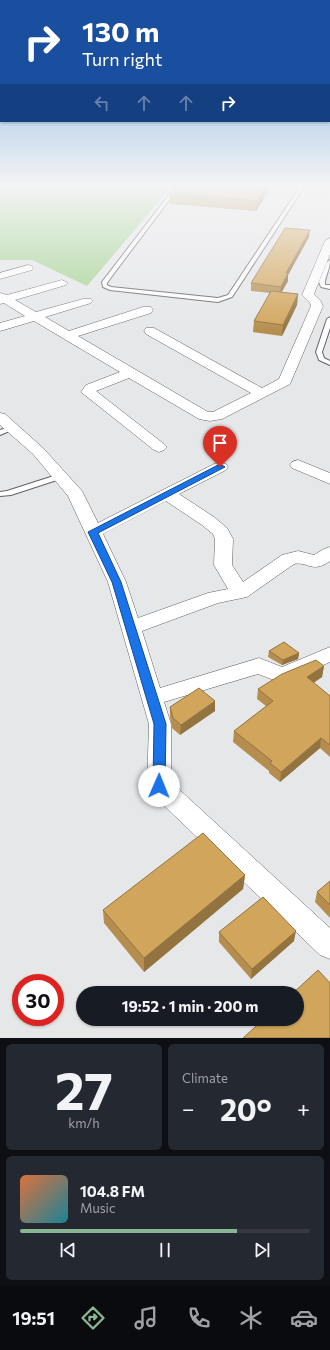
<!DOCTYPE html>
<meta charset="utf-8">
<style>
body{margin:0;font-family:Commissioner,sans-serif;background:#242831;color:#f1f3f6;height:100vh;display:flex;flex-direction:column;font-size:15px;white-space:nowrap}
*{box-sizing:border-box;margin:0}
p{font-size:13px;color:#9ea1a6}
.icon{flex:none;width:22px;height:22px;fill:none;stroke:currentColor;stroke-width:2;stroke-linecap:round;stroke-linejoin:round}
.map{position:relative;height:1038px;overflow:hidden}
.drawer{display:flex;flex-direction:column;gap:6px;padding:6px;background:#0d0f14;flex:1}
.drawer>*{flex:none}
.guide{position:absolute;left:0px;top:0px;width:330px;height:122px;box-shadow:0 1px 3px #0004;background:#1a4fa0;color:#fff;overflow:hidden}
.speed{position:absolute;left:12px;top:974px;display:flex;gap:8px;font-size:20px;font-weight:700;text-align:center}
.speed>*{display:grid;place-content:center;width:52px;height:52px;border-radius:50%;background:#171b24;box-shadow:0 1px 3px #0004;line-height:1}
.speed .limit{border:6px solid #d22;background:#fff;color:#111}
.pin{position:absolute;display:grid;place-items:center;width:34px;height:34px;color:#fff;margin:-41px -17px;border-radius:50% 50% 50% 0;rotate:-45deg;box-shadow:0 0 4px #0007}
.pin .icon{rotate:45deg}
.me{position:absolute;width:44px;margin:-22px;rotate:1deg;stroke-linejoin:round;filter:drop-shadow(0 0 3px #0008)}
.turn{display:flex;align-items:center;gap:14px;height:84px;padding:0 16px;font-size:18px}
.turn .icon{width:52px;height:52px;stroke-width:2.5}
.turn b{display:block;font-size:28px;line-height:34px}
.lanes{display:flex;align-items:center;height:38px;padding:0 16px;background:#0003;justify-content:center;gap:20px;direction:ltr}
.lanes .off{opacity:.35}
.big{font-size:30px;font-weight:700;line-height:1.1}
.drawer .tile{flex:1;display:flex;flex-direction:column;justify-content:center;gap:6px;min-width:0;padding:0 14px;border-radius:6px;background:#242831}
.drawer .dial{align-items:center;gap:0}
.dial b{font-size:52px;line-height:1}
.song{display:flex;align-items:center;gap:12px}
.cover{width:48px;height:48px;border-radius:6px;background:linear-gradient(135deg,hsl(20 70% 55%),hsl(190 70% 35%))}
.played{height:4px;border-radius:2px;background:linear-gradient(90deg,#8ab793 75%,#363941 75%)}
.keys{display:flex;justify-content:space-around;direction:ltr}
.heat{display:flex;justify-content:space-between;align-items:center;font-size:22px;direction:ltr}
.drawer .tiles{flex:1;display:grid;gap:6px;grid-template-columns:1fr 1fr}
.tile:last-child{grid-column:span 2}
.trip{position:absolute;left:76px;top:986px;width:228px;height:40px;border-radius:20px;background:#171b24;box-shadow:0 1px 3px #0004;font-weight:700;line-height:40px;text-align:center}
.tabs{display:flex;height:64px;justify-content:space-around;align-items:center;background:#090b0e;color:#9ea1a6}
.tabs .icon{width:28px;height:28px}
.tabs .current{color:#8ab793}
.tabs b{font-size:18px;color:#f1f3f6}
.map>svg:first-child{display:block}
.green{fill:#a4d391}
.lines{fill:none;stroke-linecap:round;stroke-linejoin:round}
.service-casing{stroke:#616264;stroke-width:2}
.minor-casing{stroke:#616264;stroke-width:1}
.service{fill:#fff;fill-rule:evenodd}
.minor{fill:#fff;fill-rule:evenodd}
.wall{fill:#b58e4f}
.shaded-wall{fill:#937440}
.building{fill:#d2a55c;stroke:#937440}
.route{fill:#1a73e8;stroke:#114b97}
</style>
<div class="map">
<svg width="330" height="1038" viewBox="0 0 330 1038">
<rect width="100%" height="100%" fill="#e6e7e9"/>
<polygon class="green" points="0,187 171,187 87,286 32,260 0,260"/>
<g class="lines">
<g class="service-casing">
<g id="service">
<polygon points="175,187 179,187 115,272 107,283 107,285 111,287 218,298 228,295 300,187 304,187 232,297 218,302 110,290 103,287 102,282"/>
<path d="M330 260C330 270 324 278 325 285H330V289L321 287 319 282 327 262Z"/>
<polygon points="330,317 330,328 322,352 324,358 330,361 330,365 319,360 316,352 327,319"/>
<polygon points="12,426 14,427 15,428 14,429 0,435 0,430"/>
<polygon points="60,474 64,476 63,478 11,495 0,496 0,492 7,491"/>
</g>
</g>
<g class="minor-casing">
<g id="minor">
<polygon points="330,238 330,254 314,294 320,300 323,306 290,384 222,419 210,421 199,419 129,378 96,391 164,444 167,447 164,450 159,452 154,450 81,392 86,385 120,372 34,321 0,331 0,323 25,316 4,303 0,304 0,293 7,295 62,280 68,283 66,285 15,300 36,312 83,299 91,299 93,301 91,303 45,317 69,331 143,307 151,307 153,310 151,313 78,336 208,412 213,412 251,393 146,334 144,331 146,328 154,328 262,388 279,379 311,306 310,303 302,295 325,241"/>
<polygon points="28,265 32,266 33,268 32,270 0,279 0,273"/>
<path d="M0 413 5 414 43 448 82 491 98 523 214 464 220 462 226 464 228 467 226 470 179 494 214 517 227 528 233 539 232 565 243 582 282 555 298 551 314 555 324 549 330 547V561C312 574 308 561 294 564L247 597 218 603 142 631 160 688 259 658 282 667 330 647V662L282 683 258 674 164 702 171 724V782L330 928V959L320 955 151 793 147 786 149 724 108 582 68 496 33 454 0 425ZM166 501 202 525 213 534 215 539 214 565 228 589 208 593 138 618 126 582 103 534Z"/>
<polygon points="298,460 330,473 330,484 292,468 290,465 292,462"/>
</g>
</g>
<use href="#service" class="service"/>
<use href="#minor" class="minor"/>
</g>
<g class="wall">
<polygon points="271,187 256,211 170,204 170,193"/>
<polygon points="309,237 288,275 288,281 282,292 298,294 297,305 282,336 253,332 254,321 270,293 251,291 251,283"/>
<polygon points="269,651 299,653 298,659 282,665 268,657"/>
<polygon points="324,666 322,677 313,683 330,696 330,757 320,748 280,782 269,773 269,771 233,742 234,731 266,706 257,699 258,689"/>
<polygon points="170,707 215,711 180,735 172,728 170,717"/>
<polygon points="245,875 243,889 144,972 104,923 103,910"/>
<polygon points="330,881 330,918 315,902 317,892"/>
<polygon points="219,932 294,941 251,979 219,942"/>
</g>
<g class="shaded-wall">
<polygon points="265,187 271,187 256,211 257,201"/>
<polygon points="310,230 309,237 288,275 288,281 280,294 281,287 286,273"/>
<polygon points="298,294 297,305 282,336 283,325"/>
<polygon points="299,653 298,659 282,665 283,660"/>
<polygon points="324,666 322,677 306,688 307,677"/>
<polygon points="215,701 215,711 180,735 181,725"/>
<polygon points="321,738 320,748 280,782 281,772"/>
<polygon points="245,875 243,889 144,972 144,958"/>
<polygon points="296,931 294,941 251,979 252,969"/>
</g>
<g class="building">
<polygon points="176,187 265,187 257,201 170,193"/>
<polygon points="285,228 310,230 286,273 288,273 281,287 251,283"/>
<polygon points="271,291 298,294 283,325 254,321"/>
<polygon points="284,642 299,653 283,660 269,651"/>
<polygon points="316,660 324,666 307,677 330,696 330,745 321,738 281,772 270,763 272,761 234,731 273,701 258,689 282,674"/>
<polygon points="199,688 215,701 181,725 173,718 170,707"/>
<polygon points="203,833 245,875 144,958 103,910"/>
<polygon points="330,881 330,905 317,892"/>
<polygon points="263,897 296,931 252,969 219,932"/>
<polygon points="318,970 330,983 330,1038 243,1038 264,1019 297,1019 297,993 293,993"/>
</g>
<linearGradient id="sky" x2="0" y2="1"><stop stop-color="#6fa7dd"/><stop offset="0.56" stop-color="#f4f4f5"/><stop offset="1" stop-color="#f4f4f5" stop-opacity="0"/></linearGradient>
<rect width="330" height="332" fill="url(#sky)"/>
<polygon class="route" points="220,464 225,467 223,468 98,533 121,582 166,724 165,786 163,790 159,791 155,790 153,786 154,724 112,582 88,532"/>
</svg>
<div class="speed"><div class="limit">30</div></div>
<div class="pin" style="left:220px;top:467px;background:#d93025"><svg class="icon" aria-label="arrive" viewBox="0 0 24 24"><path d="M6 21V4h12l-3 4 3 4H6"/></svg></div>
<svg class="me" style="left:159px;top:786px" viewBox="-20 -20 40 40"><circle r="19" fill="#fff"/><path d="M0-13L10 11 0 6-10 11z" fill="#1a73e8"/></svg>
<div class="trip">19:52 · 1 min · 200 m</div>
<div class="guide">
<div class="turn"><svg class="icon" aria-label="right" viewBox="0 0 24 24"><path d="M7 20v-9h11M14 6l5 5-5 5"/></svg><div><b>130 m</b>Turn right</div></div>
<div class="lanes"><svg class="icon off" aria-label="left" viewBox="0 0 24 24"><path d="M17 20v-9H6M10 6l-5 5 5 5"/></svg><svg class="icon off" aria-label="ahead" viewBox="0 0 24 24"><path d="M12 20V5M6 11l6-6 6 6"/></svg><svg class="icon off" aria-label="ahead" viewBox="0 0 24 24"><path d="M12 20V5M6 11l6-6 6 6"/></svg><svg class="icon" aria-label="right" viewBox="0 0 24 24"><path d="M7 20v-9h11M14 6l5 5-5 5"/></svg></div>
</div>
</div>
<section class="drawer">
<div class="tiles">
<div class="tile dial"><b>27</b><p>km/h</p></div>
<div class="tile"><p>Climate</p>
<div class="heat"><a>−</a><b class="big">20°</b><a>+</a></div>
</div>
<div class="tile">
<div class="song"><i class="cover"></i><div><b>104.8 FM</b><p>Music</p></div></div>
<div class="played"></div>
<div class="keys"><svg class="icon" aria-label="previous" viewBox="0 0 24 24"><path d="M18 5L8 12l10 7zM5 5v14"/></svg><svg class="icon" aria-label="pause" viewBox="0 0 24 24"><path d="M8 5v14M16 5v14"/></svg><svg class="icon" aria-label="next" viewBox="0 0 24 24"><path d="M6 5l10 7-10 7zM19 5v14"/></svg></div>
</div>
</div>
</section>
<nav class="tabs">
<b>19:51</b>
<svg class="icon current" aria-label="directions" viewBox="0 0 24 24"><path d="M12 3l9 9-9 9-9-9zM9 14v-3h6M13 9l2 2-2 2"/></svg>
<svg class="icon" aria-label="music" viewBox="0 0 24 24"><path d="M9 18V5l10-2v13"/><circle cx="6" cy="18" r="3"/><circle cx="16" cy="16" r="3"/></svg>
<svg class="icon" aria-label="phone" viewBox="0 0 24 24"><path d="M5 4h4l2 5-3 2q2 4 5 5l2-3 5 2v4C11 20 4 13 5 4z"/></svg>
<svg class="icon" aria-label="climate" viewBox="0 0 24 24"><path d="M12 3v18M4 7l16 10M4 17L20 7"/></svg>
<svg class="icon" aria-label="car" viewBox="0 0 24 24"><path d="M5 17H2v-5l4-1 3-4h7l3 4 3 1v5h-3M9 17h6M6 11h13"/><circle cx="7" cy="17" r="2"/><circle cx="17" cy="17" r="2"/></svg>
</nav>
